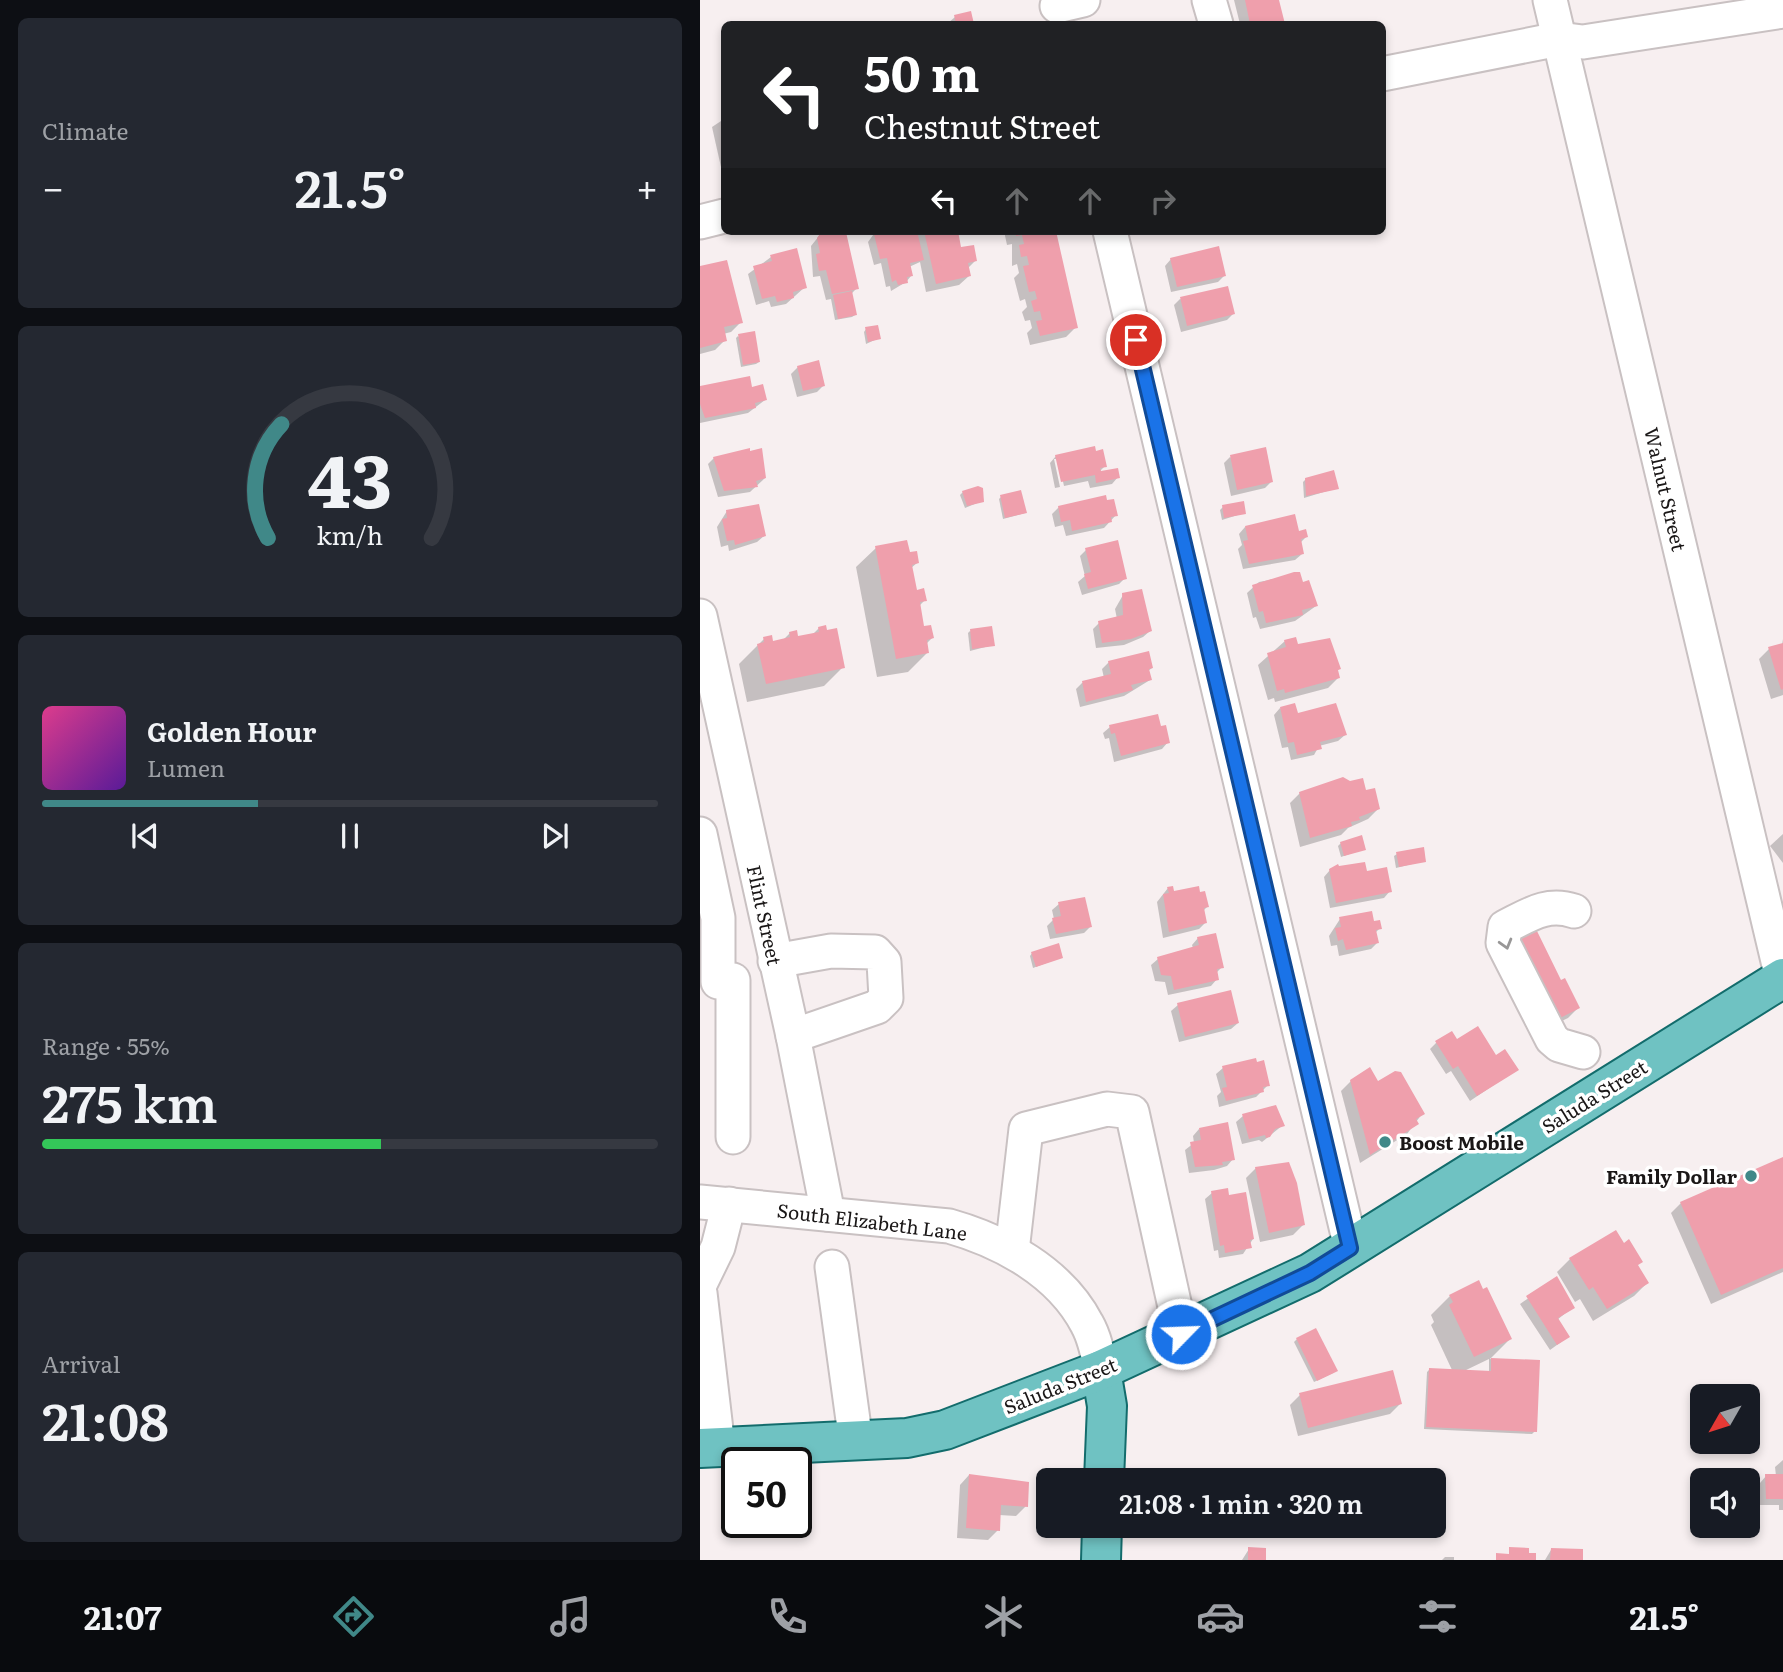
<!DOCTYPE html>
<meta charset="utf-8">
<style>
body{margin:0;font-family:Literata,serif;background:#242831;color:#f1f3f6;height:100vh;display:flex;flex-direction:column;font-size:26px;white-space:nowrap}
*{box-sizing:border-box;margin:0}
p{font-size:23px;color:#9ea1a6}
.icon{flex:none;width:38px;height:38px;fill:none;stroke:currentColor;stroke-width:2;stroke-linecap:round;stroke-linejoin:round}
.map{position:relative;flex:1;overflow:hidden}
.side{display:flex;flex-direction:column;gap:18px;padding:18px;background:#0d0f14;width:700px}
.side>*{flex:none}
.hud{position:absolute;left:21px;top:21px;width:665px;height:214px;border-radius:10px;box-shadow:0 4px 10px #0003;background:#202124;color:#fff;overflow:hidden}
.needle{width:46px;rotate:231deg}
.tools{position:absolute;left:990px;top:1384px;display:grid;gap:14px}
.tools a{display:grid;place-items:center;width:70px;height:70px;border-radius:10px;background:#171b24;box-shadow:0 4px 10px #0003;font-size:35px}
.speed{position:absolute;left:21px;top:1447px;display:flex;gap:14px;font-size:35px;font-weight:700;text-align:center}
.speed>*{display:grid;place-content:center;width:91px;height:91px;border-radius:50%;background:#171b24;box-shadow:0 4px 10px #0003;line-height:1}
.speed .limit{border:4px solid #111;border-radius:10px;background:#fff;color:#111}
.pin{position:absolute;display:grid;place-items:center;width:60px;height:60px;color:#fff;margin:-30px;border:4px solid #fff;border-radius:50%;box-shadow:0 2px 7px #0007}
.me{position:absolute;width:77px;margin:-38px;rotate:66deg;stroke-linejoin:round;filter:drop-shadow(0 0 5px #0008)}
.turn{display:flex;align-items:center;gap:24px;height:147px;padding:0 28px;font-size:32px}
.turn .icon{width:91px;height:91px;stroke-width:2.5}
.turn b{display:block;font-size:49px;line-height:60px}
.lanes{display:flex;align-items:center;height:66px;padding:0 28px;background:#0003;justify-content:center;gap:35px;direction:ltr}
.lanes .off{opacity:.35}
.big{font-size:52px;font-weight:600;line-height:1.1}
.side .card{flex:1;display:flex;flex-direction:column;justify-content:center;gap:10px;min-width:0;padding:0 24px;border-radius:10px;background:#242831}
.side .dial{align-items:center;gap:0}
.dial svg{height:182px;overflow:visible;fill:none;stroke:#363941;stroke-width:7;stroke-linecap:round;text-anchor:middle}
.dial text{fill:#f1f3f6;stroke:none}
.song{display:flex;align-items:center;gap:21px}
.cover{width:84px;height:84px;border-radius:10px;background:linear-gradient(135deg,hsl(330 70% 55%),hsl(270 70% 35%))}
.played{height:7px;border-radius:4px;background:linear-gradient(90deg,#408888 35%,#363941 35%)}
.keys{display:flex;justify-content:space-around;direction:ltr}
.heat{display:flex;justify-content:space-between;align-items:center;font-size:38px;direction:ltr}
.charge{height:10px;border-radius:5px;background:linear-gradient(90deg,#34c759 55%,#363941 0)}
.trip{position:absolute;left:336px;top:1468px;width:410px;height:70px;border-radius:10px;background:#171b24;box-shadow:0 4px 10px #0003;font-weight:600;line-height:70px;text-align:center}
.tab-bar{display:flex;height:112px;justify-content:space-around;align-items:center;background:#090b0e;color:#9ea1a6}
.tab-bar .icon{width:49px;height:49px}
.tab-bar .current{color:#408888}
.tab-bar b{font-size:32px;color:#f1f3f6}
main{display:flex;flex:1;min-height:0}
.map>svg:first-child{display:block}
.shadow{fill:#0003;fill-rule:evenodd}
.building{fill:#ef9fac}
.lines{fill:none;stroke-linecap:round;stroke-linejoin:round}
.minor-casing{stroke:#c9c1c2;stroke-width:37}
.major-casing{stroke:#136c6c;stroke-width:42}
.minor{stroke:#fff;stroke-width:33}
.major{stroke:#6fc2c2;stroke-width:38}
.oneway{stroke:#989797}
.route-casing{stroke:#114b97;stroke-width:18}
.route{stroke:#1a73e8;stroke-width:12}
.poi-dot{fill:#408888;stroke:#fff;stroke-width:2.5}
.labels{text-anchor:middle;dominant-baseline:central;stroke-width:7;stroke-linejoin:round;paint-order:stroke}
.street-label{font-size:19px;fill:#1a1717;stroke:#fff}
.poi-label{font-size:19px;font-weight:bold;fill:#1a1717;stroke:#fff;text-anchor:start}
</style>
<main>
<section class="side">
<div class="card"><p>Climate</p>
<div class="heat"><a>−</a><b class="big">21.5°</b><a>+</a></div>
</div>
<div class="card dial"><svg viewBox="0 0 100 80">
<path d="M14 69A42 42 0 1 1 86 69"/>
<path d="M14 69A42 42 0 0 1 20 19" stroke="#408888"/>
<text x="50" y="56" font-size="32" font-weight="700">43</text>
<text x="50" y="72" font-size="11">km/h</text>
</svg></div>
<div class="card">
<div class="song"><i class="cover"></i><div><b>Golden Hour</b><p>Lumen</p></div></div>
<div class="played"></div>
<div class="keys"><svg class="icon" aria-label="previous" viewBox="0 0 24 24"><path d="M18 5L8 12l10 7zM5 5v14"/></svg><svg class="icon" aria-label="pause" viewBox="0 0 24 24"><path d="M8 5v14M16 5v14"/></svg><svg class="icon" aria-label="next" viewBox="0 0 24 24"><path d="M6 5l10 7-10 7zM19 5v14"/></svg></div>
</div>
<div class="card"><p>Range · 55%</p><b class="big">275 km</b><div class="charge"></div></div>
<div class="card"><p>Arrival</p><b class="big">21:08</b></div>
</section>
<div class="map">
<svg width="1083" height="1560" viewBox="0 0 1083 1560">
<rect width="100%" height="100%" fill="#f7eff0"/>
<g class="shadow">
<polygon points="534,0 577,0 583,24 540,24"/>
<polygon points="269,13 272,24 247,24 255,17"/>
<polygon points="24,119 24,176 23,176 12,127"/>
<polygon points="123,231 145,233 157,288 151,294 155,315 152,317 135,320 131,299 126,300 120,276 113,277 111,246"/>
<polygon points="176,231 202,231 203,236 213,234 213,231 256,231 260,249 275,261 268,268 269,276 259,285 226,292 220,262 209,267 211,276 206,282 191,291 190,286 186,287 181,263 174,265 168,242"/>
<polygon points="304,231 354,231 376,327 366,337 330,345 327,333 332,328 330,320 325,321 322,312 327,307 325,299 320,301 314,278 319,273 317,264 312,266 312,244 307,245"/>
<polygon points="71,257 105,287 86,304 71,307 69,301 56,305 48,274"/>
<polygon points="471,259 525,275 518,282 471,292 465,266"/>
<polygon points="0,268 41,322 31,332 23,334 25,340 15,350 0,354"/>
<polygon points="480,299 533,314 527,320 481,332 474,305"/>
<polygon points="166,329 179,338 166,344 164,332"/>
<polygon points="38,336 59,362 56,364 41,367 36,338"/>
<polygon points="98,367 123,386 117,392 97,397 91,374"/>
<polygon points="0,388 51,389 65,400 48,413 0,423"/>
<polygon points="356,456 405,466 397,474 418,477 412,484 390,488 388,481 364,486 358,459 354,459 360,487 355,488 350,463"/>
<polygon points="530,457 571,482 565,488 531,496 524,463"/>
<polygon points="14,458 65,478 50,492 18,497 8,464"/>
<polygon points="606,479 637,488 604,498 603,482"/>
<polygon points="263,492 282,501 265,508 260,495"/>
<polygon points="301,497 325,513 303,519 299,499"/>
<polygon points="359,507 416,515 404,528 366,536 363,525 355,527 352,514"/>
<polygon points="523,507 544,513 522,520 520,510"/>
<polygon points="27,511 64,536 57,542 29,551 28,545 21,547 17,527"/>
<polygon points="545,527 606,537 600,543 602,554 595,560 543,569 538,549 542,545 539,534"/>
<polygon points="176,548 217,563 211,568 216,592 225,600 219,606 223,628 232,638 226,644 227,653 208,672 177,677 156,567"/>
<polygon points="386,550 425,578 419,584 382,595 378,582 385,576 380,556"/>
<polygon points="599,574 601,584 616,606 595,621 560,629 556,617 553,618 547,593 559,582"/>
<polygon points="423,595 450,631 443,637 424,645 396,648 393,629 399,623 417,619 415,609"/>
<polygon points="119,628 143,667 124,686 47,702 39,664 64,639 72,643 83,640 90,633 97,638 112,635"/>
<polygon points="270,631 293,645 270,651 268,633"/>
<polygon points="1083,639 1083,695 1071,699 1059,659 1069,649 1082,645"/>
<polygon points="585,641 639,669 636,672 638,678 628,688 575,702 574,698 568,700 558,665"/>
<polygon points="409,662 452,668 448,671 450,680 424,696 380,707 376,689 382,683 404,678 402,669"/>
<polygon points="580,708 596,715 645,735 638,741 619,746 614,755 591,760 588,747 582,748 574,715"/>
<polygon points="410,727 468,742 462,749 414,762 409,738 405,739 403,733"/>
<polygon points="665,792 678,809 668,819 648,828 641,835 600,847 590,803 600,793"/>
<polygon points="1083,834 1083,863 1070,846"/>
<polygon points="641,843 664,849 641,857 638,846"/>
<polygon points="697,854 724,861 696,868 694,856"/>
<polygon points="630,870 665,873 690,891 684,898 630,908 624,877"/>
<polygon points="468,888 507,907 503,911 505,923 499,929 463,938 457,902"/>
<polygon points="359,904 390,927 384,933 350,939 347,926 354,919 352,910"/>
<polygon points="640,919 673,923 680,928 675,933 677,943 671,949 639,956 637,945 631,946 629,936"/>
<polygon points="0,922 3,966 0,969"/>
<polygon points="498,938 522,967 516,973 517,979 511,986 468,995 465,982 455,981 451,965 458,959 493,948 492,945"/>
<polygon points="332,953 362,957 333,968 330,956"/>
<polygon points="860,982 878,1008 868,1018 837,1033"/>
<polygon points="478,1005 538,1023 531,1029 479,1042 471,1011"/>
<polygon points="757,1041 795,1057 816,1070 770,1101 751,1071 746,1074 730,1049 736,1043"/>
<polygon points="523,1068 568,1085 556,1097 519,1107 517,1096 521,1092 516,1074"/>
<polygon points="651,1081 678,1084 722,1114 707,1134 660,1163 641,1091"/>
<polygon points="543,1116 583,1125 562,1142 559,1140 542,1144 536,1122"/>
<polygon points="499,1129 533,1159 527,1166 514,1170 489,1173 485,1150 494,1143 493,1136"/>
<polygon points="1083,1159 1083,1272 1011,1304 971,1213 981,1203"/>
<polygon points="556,1168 603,1225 593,1235 560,1242 546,1178"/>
<polygon points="512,1193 553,1239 543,1254 519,1258 518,1250 514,1251 505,1199"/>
<polygon points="870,1259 936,1265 947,1283 934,1296 893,1321 880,1299 875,1302 857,1272"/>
<polygon points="857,1278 873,1307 857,1320 868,1337 850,1350 820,1304"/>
<path d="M750 1296 810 1339 790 1359 838 1362 835 1431 832 1434 724 1429 727 1372 730 1369 752 1370 731 1325 734 1322 731 1315ZM789 1359V1372L764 1371Z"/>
<polygon points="597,1339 633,1373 614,1382 594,1342"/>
<polygon points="600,1395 700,1404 690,1414 598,1436 590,1405"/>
<polygon points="1083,1460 1083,1510 1079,1510 1079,1505 1060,1505 1060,1483 1066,1476 1076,1476 1075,1467"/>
<polygon points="269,1475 326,1506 316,1516 299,1515 298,1530 288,1540 257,1538 260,1485"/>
<polygon points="549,1549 564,1560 572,1560 542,1560"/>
<polygon points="851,1550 881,1560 845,1560"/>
<polygon points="745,1557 754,1557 754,1560 742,1560"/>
</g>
<g class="building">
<polygon points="545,0 579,0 585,24 550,24"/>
<polygon points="271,11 274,24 256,24 254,15"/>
<polygon points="122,231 146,232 159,289 132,294 126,270 119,271 116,254 120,253 117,238"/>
<polygon points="180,231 203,231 204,234 217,231 224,260 210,263 213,276 207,277 208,283 198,285 196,280 192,282 187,258 180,259 174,234"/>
<polygon points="224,231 258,231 261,247 274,245 277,261 268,263 271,276 236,284"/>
<polygon points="315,231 356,231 378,328 340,336 336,321 342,320 340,311 334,312 331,301 337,299 335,291 329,292 323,266 329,265 327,256 321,257 319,245 324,244 322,235 316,236"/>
<polygon points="519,246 526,276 477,287 470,258"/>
<polygon points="97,248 107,288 93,292 94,298 77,302 75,296 62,299 53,266 72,261 70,255"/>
<polygon points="27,260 43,323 24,327 27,341 0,348 0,266"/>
<polygon points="528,286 535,314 487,326 480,297"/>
<polygon points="152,291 157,315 138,319 133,295"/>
<polygon points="178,325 181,339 168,342 165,327"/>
<polygon points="55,331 60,362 43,365 38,334"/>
<polygon points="119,360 125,386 103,391 97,366"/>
<polygon points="50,376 52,387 63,384 67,400 55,403 56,408 5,418 0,404 0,386"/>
<polygon points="395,446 396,451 403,449 407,467 400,468 401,471 418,468 420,478 396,483 395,475 361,482 355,455"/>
<polygon points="566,447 573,482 537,490 530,455"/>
<polygon points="50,448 50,451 62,448 66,478 56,481 58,487 24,491 13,457"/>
<polygon points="634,470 639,489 606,496 605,478"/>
<polygon points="278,486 283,488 284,502 267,506 262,491"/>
<polygon points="321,490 327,513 305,518 300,495"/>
<polygon points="406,495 407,500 414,499 418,516 411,517 412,522 372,531 370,520 361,522 358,506"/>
<polygon points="544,501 546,514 524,518 522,505"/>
<polygon points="59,504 66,536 35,545 34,540 27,541 22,519 27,518 26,510"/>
<polygon points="595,514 599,531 606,529 608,537 601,539 604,554 549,564 543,541 548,540 545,526"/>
<polygon points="207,540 210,552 217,551 219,563 212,565 217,590 224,588 227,601 220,602 224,626 231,625 234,638 227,640 229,653 196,659 175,546"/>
<polygon points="418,540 427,579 388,589 384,574 391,572 385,548"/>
<polygon points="594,572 600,572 603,582 609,580 618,606 602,610 603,615 566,623 563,611 559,612 552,585"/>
<polygon points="442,589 452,631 431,639 402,643 398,621 423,615 422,593"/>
<polygon points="126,625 127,630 137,628 145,668 66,684 57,644 64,642 63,637 72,635 73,641 90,637 89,632 97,630 98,636 119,632 118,627"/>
<polygon points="292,626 295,646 272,649 270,629"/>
<polygon points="596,637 598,644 630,638 641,669 638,670 640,678 585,693 584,689 577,691 567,653 586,647 584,640"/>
<polygon points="1083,643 1083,689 1081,690 1068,647"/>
<polygon points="449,651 453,668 449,669 452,680 431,685 433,690 386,702 382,681 411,674 408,661"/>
<polygon points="595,703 598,713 636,703 647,735 620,742 622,749 597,755 594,742 588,743 580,707"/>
<polygon points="458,714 461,726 466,725 470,743 421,756 415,733 411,734 409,725"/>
<polygon points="643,777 650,781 663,778 666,790 675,788 680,809 659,817 660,820 651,822 652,826 610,838 599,792"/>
<polygon points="662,835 666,850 644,856 640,842"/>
<polygon points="724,847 726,862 699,867 696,852"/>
<polygon points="665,862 667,871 687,867 692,892 636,903 629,869 638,864 639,866"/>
<polygon points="473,886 474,891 499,886 500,892 505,891 509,907 504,908 507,923 469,932 463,894 469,893 467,887"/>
<polygon points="385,897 392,927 356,934 352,918 361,916 358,902"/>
<polygon points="672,911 674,921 680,920 682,929 676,930 679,943 646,950 643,939 638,941 635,928 641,927 639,917"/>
<polygon points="836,929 861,980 865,978 880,1008 848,1024 811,941"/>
<polygon points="516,933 524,968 517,969 519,980 474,990 471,976 461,975 457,957 499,945 497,937"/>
<polygon points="359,943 363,958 336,967 331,952"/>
<polygon points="531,990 539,1023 485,1037 477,1003"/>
<polygon points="778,1026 796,1055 805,1049 819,1070 777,1096 758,1066 753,1069 735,1041 752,1031 757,1039"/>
<polygon points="556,1058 557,1062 564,1060 570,1086 563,1087 564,1092 526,1101 522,1088 527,1087 522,1066"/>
<polygon points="670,1067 678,1081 695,1071 701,1072 725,1114 716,1119 719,1124 670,1155 650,1080"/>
<polygon points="576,1105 585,1126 575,1129 570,1137 566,1138 565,1135 549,1139 542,1114"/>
<polygon points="528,1122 535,1160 522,1162 523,1165 495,1167 490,1142 501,1140 499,1128"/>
<polygon points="1083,1157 1083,1268 1021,1295 980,1202"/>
<polygon points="589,1162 597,1183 605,1225 569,1233 555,1167"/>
<polygon points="528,1188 529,1195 546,1192 554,1239 550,1240 552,1248 525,1253 524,1245 520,1246 511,1191"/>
<polygon points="916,1230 924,1243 929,1239 943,1262 938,1265 949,1283 907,1309 893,1287 889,1290 869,1258"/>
<polygon points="857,1276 875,1308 858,1318 870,1337 857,1345 826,1296"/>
<polygon points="779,1280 783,1289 787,1287 812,1339 774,1357 749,1305 753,1302 749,1295"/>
<polygon points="616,1328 638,1371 617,1381 596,1338"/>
<polygon points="791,1358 840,1360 837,1432 726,1427 729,1368 791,1371"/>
<polygon points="693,1370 702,1404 608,1428 599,1393"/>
<polygon points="269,1474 329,1482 328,1507 301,1505 300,1531 266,1528"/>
<polygon points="1065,1474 1083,1474 1083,1499 1066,1499"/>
<polygon points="548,1547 566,1548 566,1560 548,1560"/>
<polygon points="809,1547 829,1548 829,1553 836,1553 836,1560 796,1560 796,1553 809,1554"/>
<polygon points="851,1548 883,1549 883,1560 850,1560"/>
</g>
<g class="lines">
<g class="minor-casing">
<g id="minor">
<polyline points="509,0 516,24"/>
<polyline points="850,0 1082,978"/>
<polyline points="357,6 383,0"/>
<polyline points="682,74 859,39 883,42 1083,11"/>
<polyline points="0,222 24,216"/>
<polyline points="410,231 651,1248"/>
<polyline points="0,616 93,1036 128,1214"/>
<polyline points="0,834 18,918 18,982"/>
<path d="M874 911C847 902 829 915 805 927L803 943 852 1039 859 1045 883 1052"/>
<polyline points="75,961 131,951 175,952 184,962 186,998 177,1007 93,1036"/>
<polyline points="33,1137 33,980"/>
<path d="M0 1202 249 1226C302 1241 360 1272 387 1324 395 1338 398 1355 401 1370"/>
<polyline points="312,1251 326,1129 407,1109 432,1112 481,1334"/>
<polyline points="132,1267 156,1442"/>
<polyline points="0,1284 18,1247 29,1204"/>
<polyline points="0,1293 18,1447"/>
</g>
</g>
<g class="major-casing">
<g id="major">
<polyline points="401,1370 407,1406 404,1480"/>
<polyline points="0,1448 207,1438 245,1430 401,1370 610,1273 1083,978"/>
<polyline points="401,1560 402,1526"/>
</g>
</g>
<use href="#minor" class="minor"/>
<use href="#major" class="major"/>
</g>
<defs><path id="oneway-chevron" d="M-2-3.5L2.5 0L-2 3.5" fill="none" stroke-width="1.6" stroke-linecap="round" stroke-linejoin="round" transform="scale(1.75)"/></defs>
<use class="oneway" href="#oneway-chevron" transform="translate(806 944) rotate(74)"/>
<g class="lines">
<g class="route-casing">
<polyline id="route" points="436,340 650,1248 610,1273 481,1334"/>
</g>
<use href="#route" class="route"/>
</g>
<g class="poi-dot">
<circle cx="685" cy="1142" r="7"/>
<circle cx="1051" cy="1176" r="7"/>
</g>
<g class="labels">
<g class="street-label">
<text transform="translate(966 489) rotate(77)">Walnut Street</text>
<text transform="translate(65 915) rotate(78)">Flint Street</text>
<text transform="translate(894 1096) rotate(-32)">Saluda Street</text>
<text transform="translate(172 1221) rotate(7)">South Elizabeth Lane</text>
<text transform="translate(360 1385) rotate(-22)">Saluda Street</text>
</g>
<g class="poi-label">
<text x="699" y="1142">Boost Mobile</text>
<text x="1037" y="1176" text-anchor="end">Family Dollar</text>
</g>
</g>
</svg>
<div class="tools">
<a><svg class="needle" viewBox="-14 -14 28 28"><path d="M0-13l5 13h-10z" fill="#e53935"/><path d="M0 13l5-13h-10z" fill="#9ea1a6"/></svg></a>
<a><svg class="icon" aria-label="sound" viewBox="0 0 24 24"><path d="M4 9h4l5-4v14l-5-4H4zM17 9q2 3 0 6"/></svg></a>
</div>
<div class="speed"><div class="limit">50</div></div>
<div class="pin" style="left:436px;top:340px;background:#d93025"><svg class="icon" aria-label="arrive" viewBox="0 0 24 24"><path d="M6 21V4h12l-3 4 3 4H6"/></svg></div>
<svg class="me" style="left:481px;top:1334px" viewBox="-20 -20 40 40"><circle r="17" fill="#1a73e8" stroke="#fff" stroke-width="3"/><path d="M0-11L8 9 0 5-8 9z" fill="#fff"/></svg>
<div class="trip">21:08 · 1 min · 320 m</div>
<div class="hud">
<div class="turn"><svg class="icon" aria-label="left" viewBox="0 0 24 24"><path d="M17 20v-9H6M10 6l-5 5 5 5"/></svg><div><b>50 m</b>Chestnut Street</div></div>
<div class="lanes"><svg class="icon" aria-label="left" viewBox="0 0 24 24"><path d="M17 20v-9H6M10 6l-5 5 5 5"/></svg><svg class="icon off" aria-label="ahead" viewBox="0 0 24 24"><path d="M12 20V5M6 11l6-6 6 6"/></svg><svg class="icon off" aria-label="ahead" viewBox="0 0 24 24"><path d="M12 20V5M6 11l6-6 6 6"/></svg><svg class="icon off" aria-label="right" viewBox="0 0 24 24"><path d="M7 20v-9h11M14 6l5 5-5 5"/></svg></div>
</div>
</div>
</main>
<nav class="tab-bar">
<b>21:07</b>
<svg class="icon current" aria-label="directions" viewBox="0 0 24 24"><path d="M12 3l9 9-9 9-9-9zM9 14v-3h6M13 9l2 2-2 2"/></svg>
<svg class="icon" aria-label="music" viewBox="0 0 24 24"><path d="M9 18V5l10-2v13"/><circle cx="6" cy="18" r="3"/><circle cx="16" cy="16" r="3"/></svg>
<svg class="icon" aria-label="phone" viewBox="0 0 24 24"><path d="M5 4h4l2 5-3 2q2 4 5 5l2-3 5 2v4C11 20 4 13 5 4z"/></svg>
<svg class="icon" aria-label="climate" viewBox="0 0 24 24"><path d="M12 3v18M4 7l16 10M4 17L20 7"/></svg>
<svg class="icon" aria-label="car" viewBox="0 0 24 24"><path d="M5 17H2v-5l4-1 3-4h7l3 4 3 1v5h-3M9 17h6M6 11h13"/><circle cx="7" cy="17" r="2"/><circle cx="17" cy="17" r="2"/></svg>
<svg class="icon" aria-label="filters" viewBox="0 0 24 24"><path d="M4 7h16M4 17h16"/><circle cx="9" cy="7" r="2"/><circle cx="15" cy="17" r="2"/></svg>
<b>21.5°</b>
</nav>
